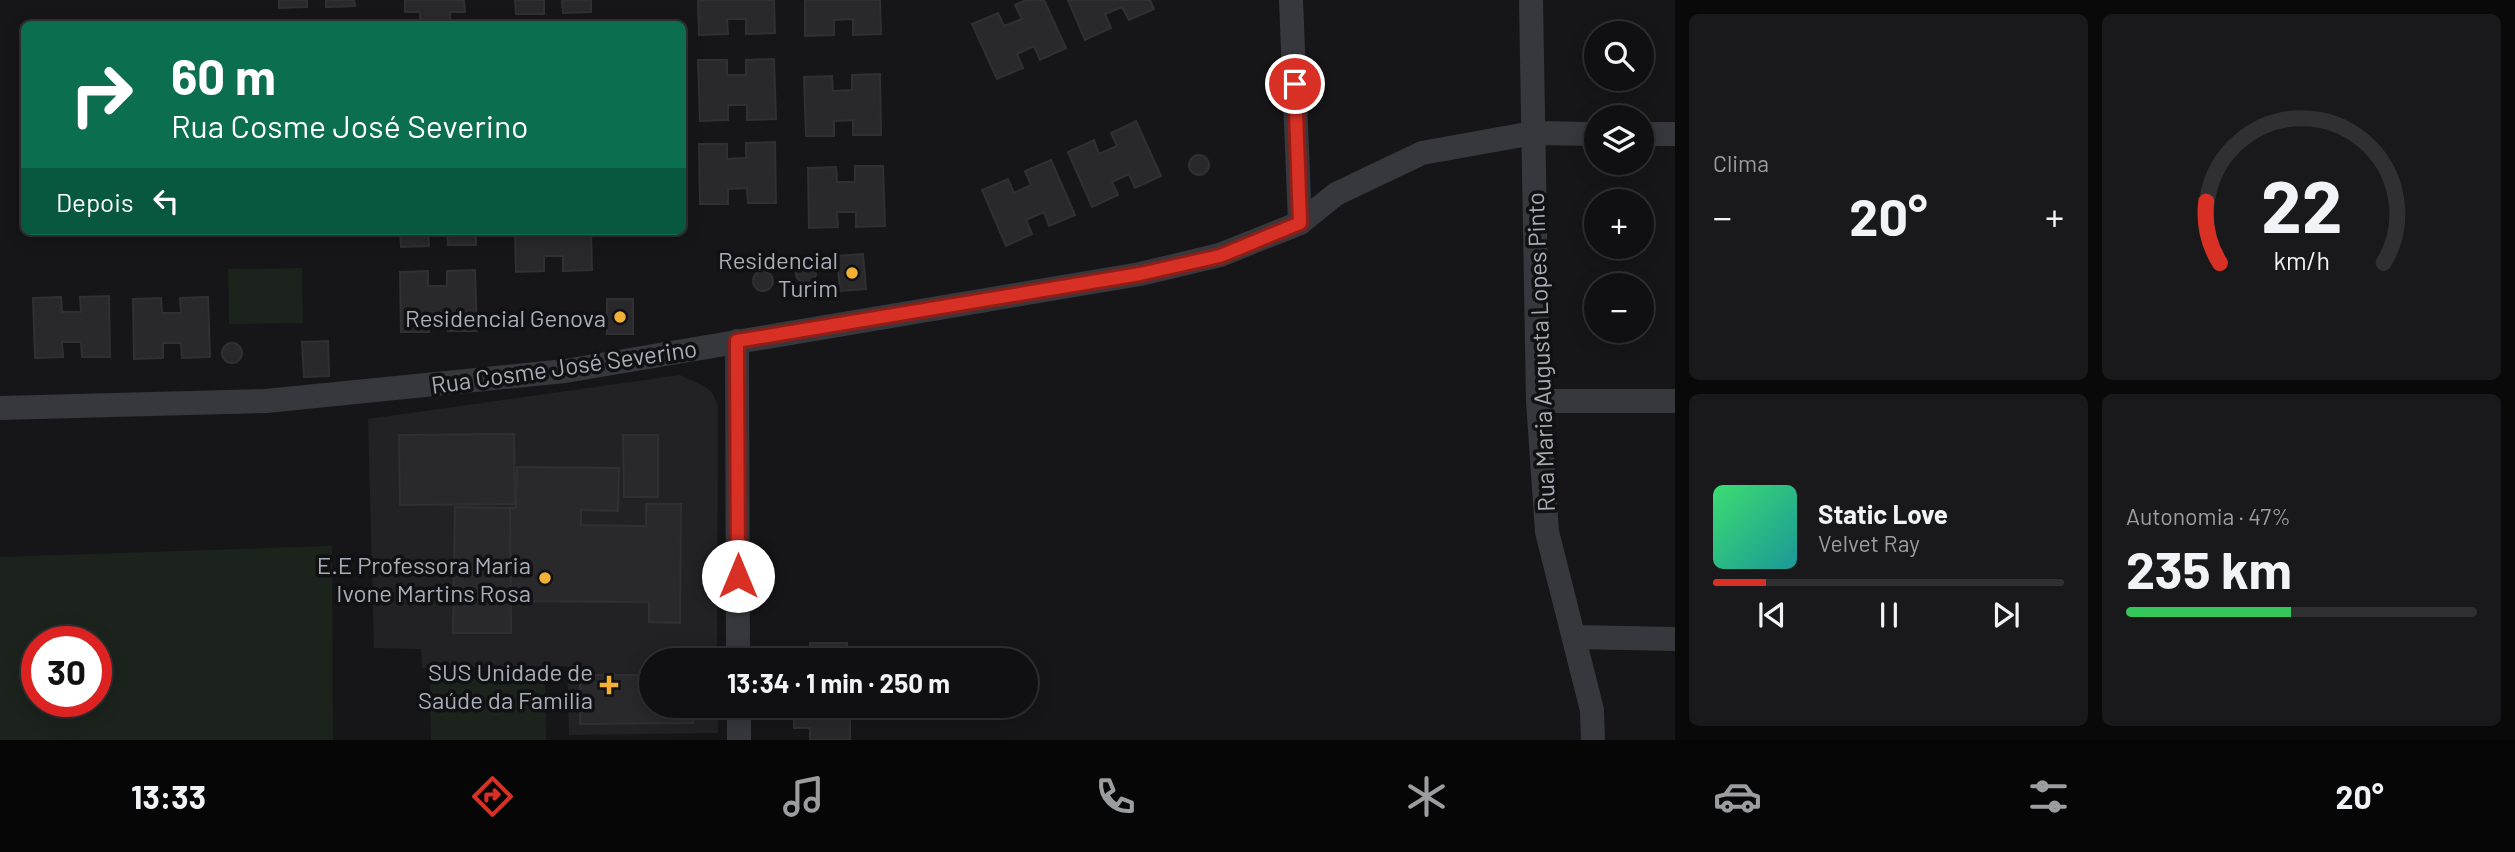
<!DOCTYPE html>
<html lang="pt">
<meta charset="utf-8">
<style>
body{margin:0;font-family:Barlow,sans-serif;background:#19191b;color:#f1f3f6;height:100vh;display:flex;flex-direction:column;font-size:26px;white-space:nowrap}
*{box-sizing:border-box;margin:0}
p{font-size:23px;color:#9c9d9f}
.icon{flex:none;width:38px;height:38px;fill:none;stroke:currentColor;stroke-width:2;stroke-linecap:round;stroke-linejoin:round}
.map{position:relative;flex:1;overflow:hidden}
.side{display:flex;flex-direction:column;gap:14px;padding:14px;background:#09090a;width:840px}
.side>*{flex:none}
.banner{position:absolute;left:21px;top:21px;width:665px;height:214px;border-radius:10px;box-shadow:0 4px 18px #0003,0 0 0 2px #303032;background:#0b6e4f;color:#fff;overflow:hidden}
.tools{position:absolute;left:1584px;top:21px;display:grid;gap:14px}
.tools a{display:grid;place-items:center;width:70px;height:70px;border-radius:50%;background:#101012;box-shadow:0 4px 18px #0003,0 0 0 2px #303032;font-size:35px}
.speed{position:absolute;left:21px;top:626px;display:flex;gap:14px;font-size:35px;font-weight:700;text-align:center}
.speed>*{display:grid;place-content:center;width:91px;height:91px;border-radius:50%;background:#101012;box-shadow:0 4px 18px #0003,0 0 0 2px #303032;line-height:1}
.speed .limit{border:10px solid #d22;background:#fff;color:#111}
.pin{position:absolute;display:grid;place-items:center;width:60px;height:60px;color:#fff;margin:-30px;border:4px solid #fff;border-radius:50%;box-shadow:0 2px 7px #0007}
.me{position:absolute;width:77px;margin:-38px;rotate:0deg;stroke-linejoin:round;filter:drop-shadow(0 0 5px #0008)}
.turn{display:flex;align-items:center;gap:24px;height:147px;padding:0 35px;font-size:32px}
.turn .icon{width:91px;height:91px;stroke-width:2.5}
.turn b{display:block;font-size:49px;line-height:60px}
.then{display:flex;align-items:center;height:66px;padding:0 35px;background:#0003;gap:14px;font-size:26px}
.big{font-size:52px;font-weight:700;line-height:1.1}
.side .widget{flex:1;display:flex;flex-direction:column;justify-content:center;gap:10px;min-width:0;padding:0 24px;border-radius:10px;background:#19191b}
.side .dial{align-items:center;gap:0}
.dial svg{height:182px;overflow:visible;fill:none;stroke:#303032;stroke-width:7;stroke-linecap:round;text-anchor:middle}
.dial text{fill:#f1f3f6;stroke:none}
.song{display:flex;align-items:center;gap:21px}
.cover{width:84px;height:84px;border-radius:10px;background:linear-gradient(135deg,hsl(140 70% 55%),hsl(180 70% 35%))}
.played{height:7px;border-radius:4px;background:linear-gradient(90deg,#d93025 15%,#303032 15%)}
.keys{display:flex;justify-content:space-around;direction:ltr}
.heat{display:flex;justify-content:space-between;align-items:center;font-size:38px;direction:ltr}
.charge{height:10px;border-radius:5px;background:linear-gradient(90deg,#34c759 47%,#303032 0)}
.side .tiles{flex:1;display:grid;gap:14px;grid-template-columns:repeat(2,1fr)}
.trip{position:absolute;left:639px;top:648px;width:399px;height:70px;border-radius:35px;background:#101012;box-shadow:0 4px 18px #0003,0 0 0 2px #303032;font-weight:700;line-height:70px;text-align:center}
.tab-bar{display:flex;height:112px;justify-content:space-around;align-items:center;background:#060607;color:#9c9d9f}
.tab-bar .icon{width:49px;height:49px}
.tab-bar .on{color:#d93025}
.tab-bar b{font-size:32px;color:#f1f3f6}
main{display:flex;flex:1;min-height:0}
.map>svg:first-child{display:block}
.built{fill:#222225}
.green{fill:#1c231d;fill-rule:evenodd}
.building{fill:#29292c;stroke:#303034;stroke-width:2}
.lines{fill:none;stroke-linecap:round;stroke-linejoin:round}
.minor{stroke:#37383d;stroke-width:24}
.route-casing{stroke:#8d1f18;stroke-width:18}
.route{stroke:#d93025;stroke-width:12}
.poi-dot{fill:#f2b134;stroke:#111113;stroke-width:2.5}
.labels{text-anchor:middle;dominant-baseline:central;stroke-width:7;stroke-linejoin:round;paint-order:stroke}
.poi-label{font-size:24px;fill:#a8adb8;stroke:#111113;text-anchor:end}
.street-label{font-size:24px;fill:#a8adb8;stroke:#111113}
</style>
<main>
<div class="map">
<svg width="1675" height="740" viewBox="0 0 1675 740">
<rect width="100%" height="100%" fill="#161618"/>
<polygon class="built" points="680,375 706,387 713,394 718,406 717,660 651,660 651,705 718,705 718,733 569,735 567,666 422,668 421,649 374,648 368,419"/>
<g class="green">
<polygon points="302,268 303,323 229,324 228,269"/>
<path d="M332 546 333 740H0V557ZM37 642H96V702H37Z"/>
<polygon points="545,678 546,740 431,740 430,679"/>
</g>
<g class="building">
<polygon points="279,0 307,0 307,7 279,8"/>
<polygon points="326,0 354,0 355,6 326,7"/>
<polygon points="405,0 464,0 465,12 450,12 450,24 420,24 420,12 405,12"/>
<polygon points="515,0 544,0 544,14 516,14"/>
<polygon points="562,0 591,0 591,12 563,13"/>
<polygon points="698,0 774,0 775,33 746,34 746,19 727,19 728,34 699,35"/>
<polygon points="805,0 880,0 881,34 853,35 853,19 834,20 834,35 805,36"/>
<polygon points="1026,0 1044,0 1066,48 1040,60 1034,46 1017,54 1023,68 997,79 972,24 998,13 1004,26 1022,19 1015,5"/>
<polygon points="1068,0 1150,0 1154,9 1129,20 1122,7 1105,14 1111,28 1085,40"/>
<polygon points="774,59 776,119 747,120 747,105 728,105 728,120 700,121 698,60 727,60 727,75 746,75 746,60"/>
<polygon points="880,74 881,135 853,135 853,120 834,121 834,136 806,136 804,77 832,76 833,91 852,90 852,75"/>
<polygon points="1136,121 1161,176 1135,188 1129,174 1112,182 1118,195 1092,207 1068,152 1094,140 1099,154 1117,146 1111,133"/>
<polygon points="775,142 776,203 748,203 747,188 728,189 728,204 700,204 699,144 727,144 727,159 746,158 746,143"/>
<circle cx="1199" cy="165" r="10"/>
<polygon points="1051,160 1075,215 1049,226 1044,212 1026,220 1032,234 1006,246 982,190 1008,179 1014,193 1031,185 1025,171"/>
<polygon points="855,166 883,166 885,226 856,227 856,212 837,212 838,227 809,228 808,168 836,167 837,182 855,182"/>
<polygon points="400,231 428,231 429,246 401,247"/>
<polygon points="447,231 476,231 476,245 448,245"/>
<polygon points="515,231 591,231 592,270 563,271 563,256 544,256 544,271 516,272"/>
<polygon points="863,254 866,289 840,291 837,256"/>
<circle cx="806" cy="273" r="10"/>
<polygon points="475,270 477,331 448,331 448,316 429,317 429,332 401,332 400,272 428,271 428,286 447,286 447,271"/>
<circle cx="763" cy="281" r="10"/>
<polygon points="109,296 110,357 82,357 81,342 62,342 63,357 35,358 33,298 61,297 62,312 81,312 80,297"/>
<polygon points="208,297 210,357 182,358 181,343 163,343 163,358 134,359 133,299 161,298 162,313 181,313 180,298"/>
<rect x="607" y="299" width="26" height="35"/>
<polygon points="328,341 329,376 304,377 302,342"/>
<circle cx="232" cy="353" r="10"/>
<polygon points="514,434 515,504 400,505 399,435"/>
<polygon points="623,435 658,435 658,497 624,497"/>
<polygon points="517,467 619,468 618,511 581,510 581,525 646,526 646,504 681,504 680,623 649,622 649,602 511,601 510,508 516,508"/>
<polygon points="455,507 510,508 511,633 453,633"/>
<rect x="810" y="643" width="37" height="17"/>
<polygon points="580,675 651,675 651,705 693,705 693,723 580,724"/>
<polygon points="794,705 888,705 888,718 850,718 850,740 810,740 810,728 794,728"/>
</g>
<g class="lines">
<g class="minor">
<polyline points="1291,0 1300,223"/>
<polyline points="1531,0 1538,401 1547,532 1592,710 1593,740"/>
<polyline points="1642,134 1675,134"/>
<polyline points="737,341 738,660"/>
<polyline points="1538,401 1675,401"/>
<polyline points="0,408 266,401 565,371 1140,274 1220,255 1300,223 1336,194 1422,153 1533,133 1596,134"/>
<polyline points="1574,637 1675,639"/>
<polyline points="739,705 739,740"/>
</g>
</g>
<g class="lines">
<g class="route-casing">
<polyline id="route" points="738,576 737,341 1140,274 1220,256 1300,223 1295,84"/>
</g>
<use href="#route" class="route"/>
</g>
<g class="poi-dot">
<circle cx="852" cy="273" r="7"/>
<circle cx="620" cy="317" r="7"/>
<circle cx="545" cy="578" r="7"/>
<path d="M605.5 674.5h7v7h7v7h-7v7h-7v-7h-7v-7h7z"/>
</g>
<g class="labels">
<g class="poi-label">
<text x="838" y="259">Residencial<tspan x="838" dy="28">Turim</tspan></text>
<text x="606" y="317">Residencial Genova</text>
<text x="531" y="564">E.E Professora Maria<tspan x="531" dy="28">Ivone Martins Rosa</tspan></text>
<text x="593" y="671">SUS Unidade de<tspan x="593" dy="28">Saúde da Familia</tspan></text>
</g>
<g class="street-label">
<text transform="translate(1540 352) rotate(-92)">Rua Maria Augusta Lopes Pinto</text>
<text transform="translate(564 366) rotate(-8)">Rua Cosme José Severino</text>
</g>
</g>
</svg>
<div class="tools">
<a><svg class="icon" aria-label="search" viewBox="0 0 24 24"><circle cx="10" cy="10" r="6"/><path d="M15 15l6 6"/></svg></a>
<a><svg class="icon" aria-label="layers" viewBox="0 0 24 24"><path d="M12 4l9 5-9 5-9-5zM3 14l9 5 9-5"/></svg></a>
<a>+</a>
<a>−</a>
</div>
<div class="speed"><div class="limit">30</div></div>
<div class="pin" style="left:1295px;top:84px;background:#d93025"><svg class="icon" aria-label="arrive" viewBox="0 0 24 24"><path d="M6 21V4h12l-3 4 3 4H6"/></svg></div>
<svg class="me" style="left:738px;top:576px" viewBox="-20 -20 40 40"><circle r="19" fill="#fff"/><path d="M0-13L10 11 0 6-10 11z" fill="#d93025"/></svg>
<div class="trip">13:34 · 1 min · 250 m</div>
<div class="banner">
<div class="turn"><svg class="icon" aria-label="right" viewBox="0 0 24 24"><path d="M7 20v-9h11M14 6l5 5-5 5"/></svg><div><b>60 m</b>Rua Cosme José Severino</div></div>
<div class="then">Depois<svg class="icon" aria-label="left" viewBox="0 0 24 24"><path d="M17 20v-9H6M10 6l-5 5 5 5"/></svg></div>
</div>
</div>
<section class="side">
<div class="tiles">
<div class="widget"><p>Clima</p>
<div class="heat"><a>−</a><b class="big">20°</b><a>+</a></div>
</div>
<div class="widget dial"><svg viewBox="0 0 100 80">
<path d="M14 69A42 42 0 1 1 86 69"/>
<path d="M14 69A42 42 0 0 1 8 42" stroke="#d93025"/>
<text x="50" y="56" font-size="32" font-weight="700">22</text>
<text x="50" y="72" font-size="11">km/h</text>
</svg></div>
<div class="widget">
<div class="song"><i class="cover"></i><div><b>Static Love</b><p>Velvet Ray</p></div></div>
<div class="played"></div>
<div class="keys"><svg class="icon" aria-label="previous" viewBox="0 0 24 24"><path d="M18 5L8 12l10 7zM5 5v14"/></svg><svg class="icon" aria-label="pause" viewBox="0 0 24 24"><path d="M8 5v14M16 5v14"/></svg><svg class="icon" aria-label="next" viewBox="0 0 24 24"><path d="M6 5l10 7-10 7zM19 5v14"/></svg></div>
</div>
<div class="widget"><p>Autonomia · 47%</p><b class="big">235 km</b><div class="charge"></div></div>
</div>
</section>
</main>
<nav class="tab-bar">
<b>13:33</b>
<svg class="icon on" aria-label="directions" viewBox="0 0 24 24"><path d="M12 3l9 9-9 9-9-9zM9 14v-3h6M13 9l2 2-2 2"/></svg>
<svg class="icon" aria-label="music" viewBox="0 0 24 24"><path d="M9 18V5l10-2v13"/><circle cx="6" cy="18" r="3"/><circle cx="16" cy="16" r="3"/></svg>
<svg class="icon" aria-label="phone" viewBox="0 0 24 24"><path d="M5 4h4l2 5-3 2q2 4 5 5l2-3 5 2v4C11 20 4 13 5 4z"/></svg>
<svg class="icon" aria-label="climate" viewBox="0 0 24 24"><path d="M12 3v18M4 7l16 10M4 17L20 7"/></svg>
<svg class="icon" aria-label="car" viewBox="0 0 24 24"><path d="M5 17H2v-5l4-1 3-4h7l3 4 3 1v5h-3M9 17h6M6 11h13"/><circle cx="7" cy="17" r="2"/><circle cx="17" cy="17" r="2"/></svg>
<svg class="icon" aria-label="filters" viewBox="0 0 24 24"><path d="M4 7h16M4 17h16"/><circle cx="9" cy="7" r="2"/><circle cx="15" cy="17" r="2"/></svg>
<b>20°</b>
</nav>
